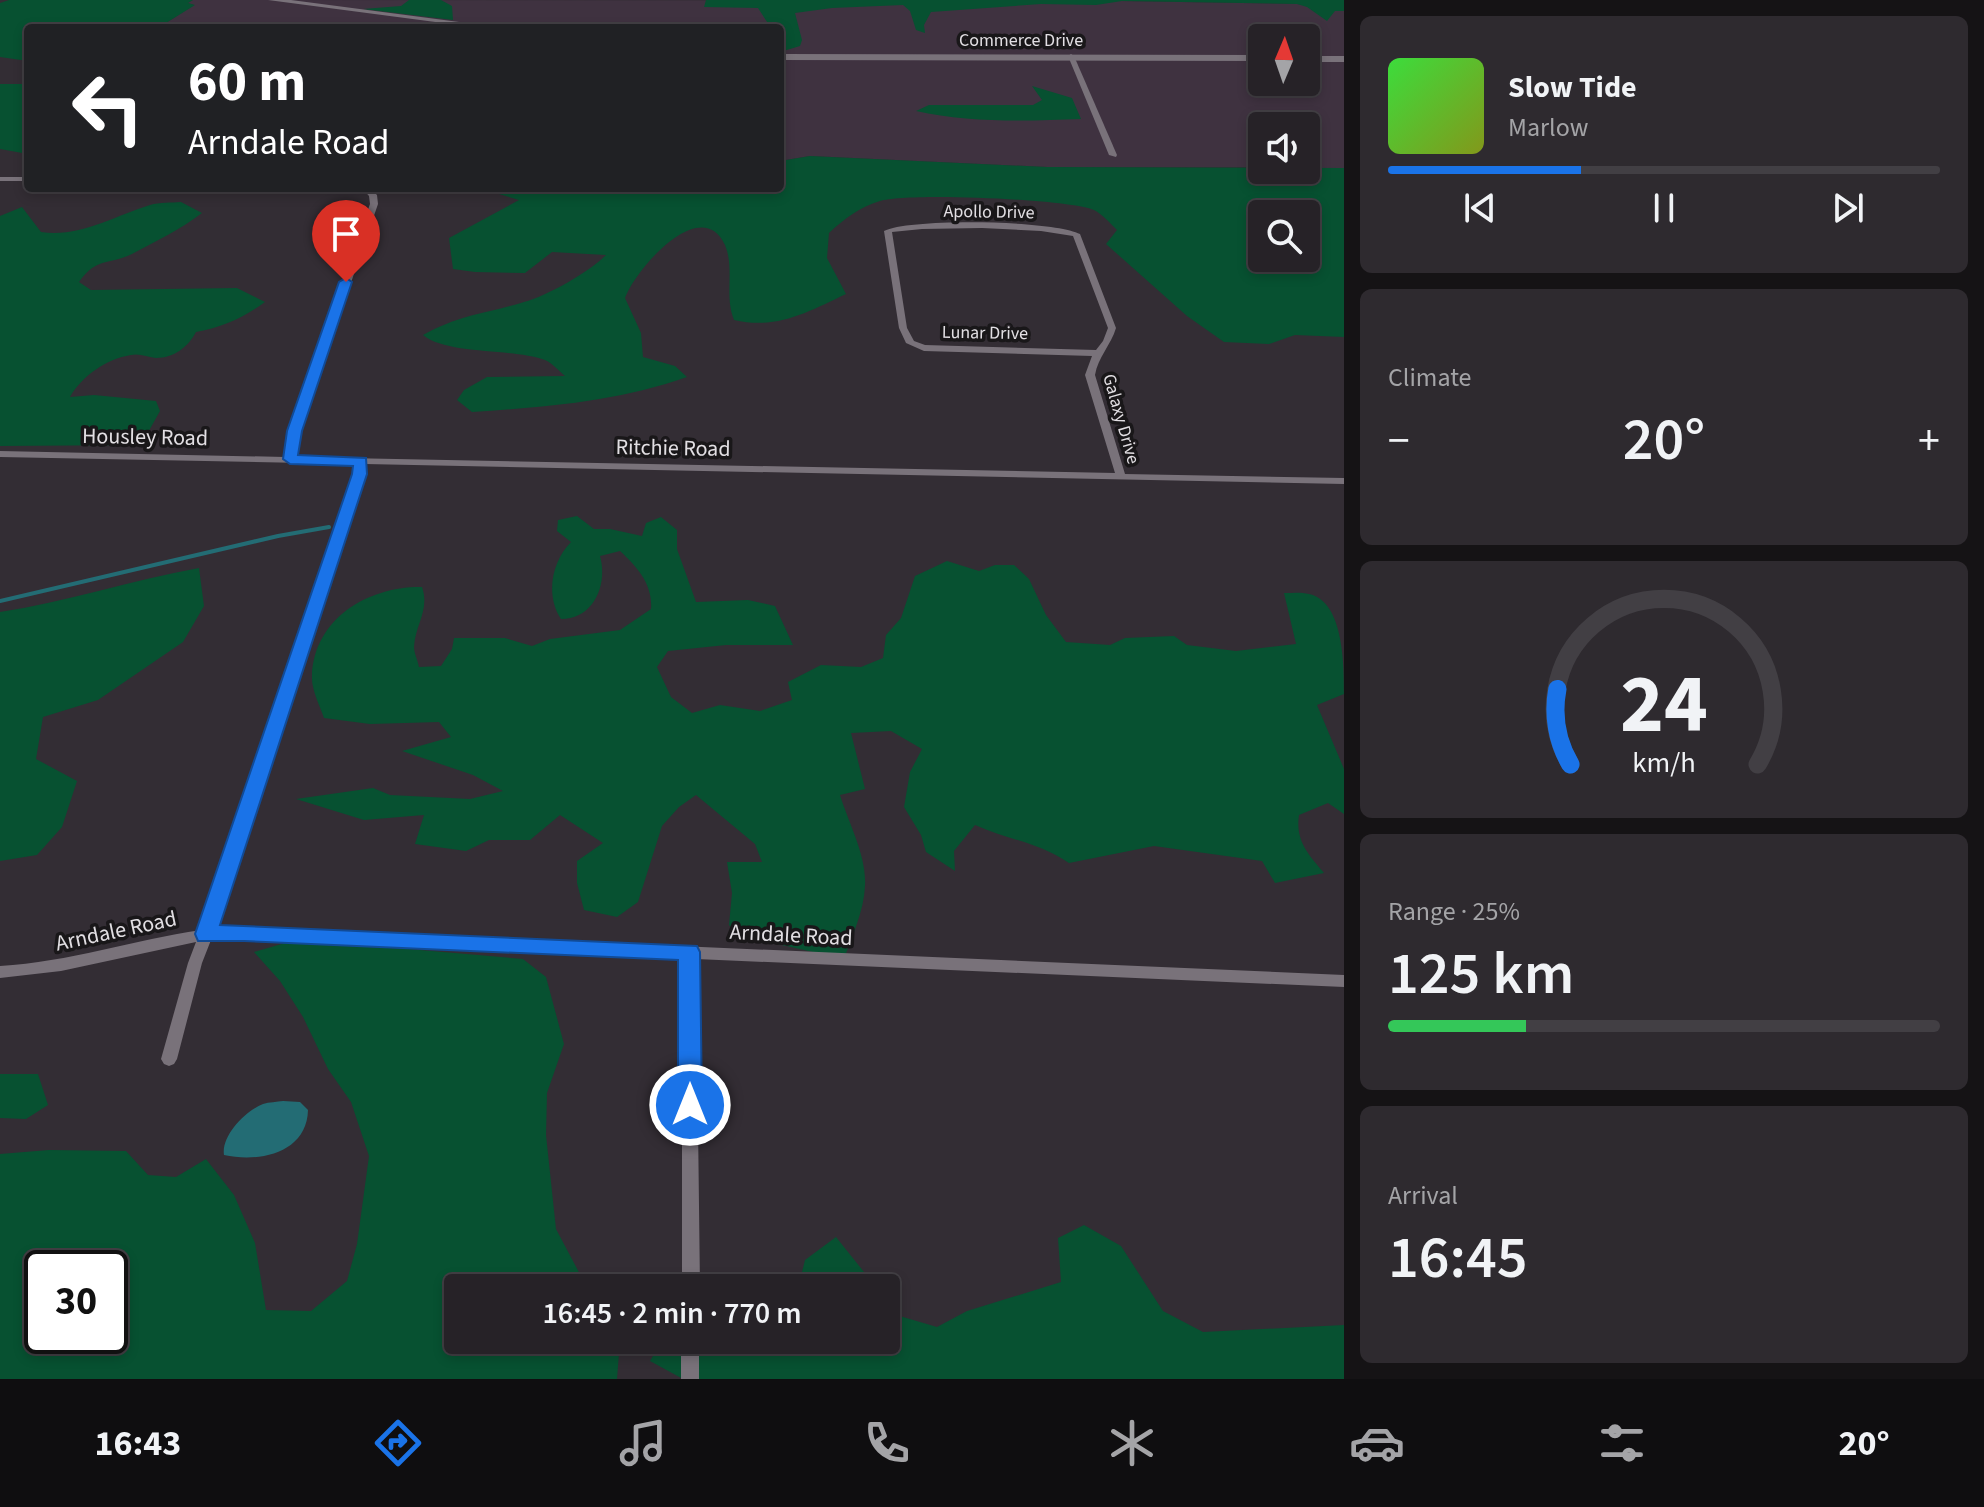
<!DOCTYPE html>
<meta charset="utf-8">
<style>
body{margin:0;font-family:"Source Sans 3",sans-serif;background:#2e2a2f;color:#f1f3f6;height:100vh;display:flex;flex-direction:column;font-size:30px;white-space:nowrap}
*{box-sizing:border-box;margin:0}
p{font-size:26px;color:#a4a4a7}
.icon{flex:none;width:44px;height:44px;fill:none;stroke:currentColor;stroke-width:2;stroke-linecap:round;stroke-linejoin:round}
.map{position:relative;flex:1;overflow:hidden}
.details{display:flex;flex-direction:column;gap:16px;padding:16px;background:#151315;width:640px}
.details>*{flex:none}
.guide{position:absolute;left:24px;top:24px;width:760px;height:168px;border-radius:8px;box-shadow:0 4px 12px #0003,0 0 0 2px #423f44;background:#202124;color:#fff;overflow:hidden}
.needle{width:52px;rotate:2deg}
.tools{position:absolute;left:1248px;top:24px;display:grid;gap:16px}
.tools a{display:grid;place-items:center;width:72px;height:72px;border-radius:8px;background:#262227;box-shadow:0 4px 12px #0003,0 0 0 2px #423f44;font-size:40px}
.speed{position:absolute;left:24px;top:1250px;display:flex;gap:16px;font-size:40px;font-weight:700;text-align:center}
.speed>*{display:grid;place-content:center;width:104px;height:104px;border-radius:50%;background:#262227;box-shadow:0 4px 12px #0003,0 0 0 2px #423f44;line-height:1}
.speed .limit{border:4px solid #111;border-radius:12px;background:#fff;color:#111}
.pin{position:absolute;display:grid;place-items:center;width:68px;height:68px;color:#fff;margin:-82px -34px;border-radius:50% 50% 50% 0;rotate:-45deg;box-shadow:0 0 8px #0007}
.pin .icon{rotate:45deg}
.me{position:absolute;width:88px;margin:-44px;rotate:0deg;stroke-linejoin:round;filter:drop-shadow(0 0 6px #0008)}
.turn{display:flex;align-items:center;gap:28px;height:168px;padding:0 32px;font-size:36px}
.turn .icon{width:104px;height:104px;stroke-width:2.5}
.turn b{display:block;font-size:56px;line-height:68px}
.big{font-size:60px;font-weight:600;line-height:1.1}
.details .widget{flex:1;display:flex;flex-direction:column;justify-content:center;gap:12px;min-width:0;padding:0 28px;border-radius:12px;background:#2e2a2f}
.details .dial{align-items:center;gap:0}
.dial svg{height:208px;overflow:visible;fill:none;stroke:#423f44;stroke-width:7;stroke-linecap:round;text-anchor:middle}
.dial text{fill:#f1f3f6;stroke:none}
.song{display:flex;align-items:center;gap:24px}
.cover{width:96px;height:96px;border-radius:12px;background:linear-gradient(135deg,hsl(120 70% 55%),hsl(70 70% 35%))}
.played{height:8px;border-radius:4px;background:linear-gradient(90deg,#1a73e8 35%,#423f44 35%)}
.keys{display:flex;justify-content:space-around;direction:ltr}
.heat{display:flex;justify-content:space-between;align-items:center;font-size:44px;direction:ltr}
.charge{height:12px;border-radius:6px;background:linear-gradient(90deg,#34c759 25%,#423f44 0)}
.trip{position:absolute;left:444px;top:1274px;width:456px;height:80px;border-radius:8px;background:#262227;box-shadow:0 4px 12px #0003,0 0 0 2px #423f44;font-weight:600;line-height:80px;text-align:center}
.tab-bar{display:flex;height:128px;justify-content:space-around;align-items:center;background:#0f0e10;color:#a4a4a7}
.tab-bar .icon{width:56px;height:56px}
.tab-bar .current{color:#1a73e8}
.tab-bar b{font-size:36px;color:#f1f3f6}
main{display:flex;flex:1;min-height:0}
.map>svg:first-child{display:block}
.industrial{fill:#3f3240;fill-rule:evenodd}
.green{fill:#075131;fill-rule:evenodd}
.water{fill:#236c74}
.lines{fill:none;stroke-linecap:round;stroke-linejoin:round}
.stream{stroke:#236c74;stroke-width:4}
.minor{fill:#79727a;fill-rule:evenodd}
.tertiary{fill:#79727a;fill-rule:evenodd}
.route{fill:#1a73e8;stroke:#114b97;stroke-width:2}
.labels{text-anchor:middle;dominant-baseline:central;stroke-width:7;stroke-linejoin:round;paint-order:stroke}
.far-street-label{font-size:18px;fill:#e2dfe3;stroke:#191719}
.street-label{font-size:22px;fill:#e2dfe3;stroke:#191719}
</style>
<main>
<div class="map">
<svg width="1344" height="1379" viewBox="0 0 1344 1379">
<rect width="100%" height="100%" fill="#332d34"/>
<path class="industrial" d="M193 0 1122 1 1297 4 1344 11V168H1306V126H1262V167H1047L810 156 780 161V28H158L194 5 187 3ZM1262 38H1306V82H1262Z"/>
<g class="green">
<polygon points="9,0 193,0 188,3 195,5 158,28 28,28 28,61 0,57 0,3"/>
<polygon points="409,0 441,0 452,6 453,20 363,9 401,6"/>
<polygon points="706,0 1344,0 1344,11 1335,11 1327,21 1307,7 1297,4 1122,1 1096,5 1041,4 931,12 924,25 925,33 916,30 910,11 903,5 832,8 795,13 802,40 800,46 780,52 780,28 771,28 758,8 704,7"/>
<polygon points="0,84 28,84 28,154 0,149"/>
<path d="M1032 86 1072 98 1081 119C1027 121 968 123 916 111L929 105H1033L1042 100Z"/>
<path d="M810 156 1047 167 1344 168V337L1295 335 1269 344 1224 342 1187 316 1106 244 1117 230C1111 224 1102 214 1094 210 1068 199 907 192 880 201 860 207 844 219 829 233L827 258 846 294C808 312 777 330 734 320 724 296 735 269 725 245 701 193 635 270 625 298L641 333 643 357 675 366 687 377C616 402 545 407 472 412L457 400 464 390 487 377 565 376C559 371 552 363 545 360 512 348 447 355 423 335 461 314 485 314 524 302 547 296 589 272 606 255L552 252 525 273 475 272 453 269 449 238 519 200 489 191 463 188H780V161ZM1262 214H1306V258H1262Z"/>
<path d="M181 202 202 213C180 230 156 241 132 254 107 266 98 256 79 282L91 290 237 288 265 302C243 318 223 327 196 332 188 347 174 358 156 358 148 357 139 353 131 355 106 359 82 376 70 397L94 395 156 401 160 411 141 445 0 446V216L22 207 41 232C79 238 114 216 150 205 160 202 171 203 181 202Z"/>
<path d="M577 516 594 529H610L642 536 646 523 661 517 677 530V549L696 602 748 600 775 606 793 645H726L668 651 657 667 671 697 692 713 720 705 760 711 792 700 788 682 821 665 861 667 883 658 886 635 901 618 915 576 947 561 979 571 995 565H1014L1029 579 1046 615 1066 642 1110 645 1125 638 1174 636 1187 645 1236 651 1296 644 1284 593C1292 593 1301 592 1309 594 1344 601 1344 666 1344 694L1317 705 1344 769V814L1328 803 1299 815C1295 841 1309 855 1324 873L1275 883 1262 861 1154 846 1069 863C1038 842 1008 840 975 825L954 851 955 871 926 852 921 835 904 807 910 772 922 749 891 731 851 733 865 789 840 795C849 824 867 857 865 886 864 911 852 936 844 959L738 935 729 925 732 893 727 862H762L755 844 696 795 679 807 662 826 638 902 617 917 584 910 577 883V861L603 843 560 815 530 840H489L466 851 415 844 424 815 364 820 296 799 373 788 390 795 470 799 503 791 473 775 402 751 451 737 439 722 370 724 324 718C320 706 311 689 312 676 314 618 369 586 422 587 430 610 415 625 414 647 414 653 418 661 419 667L441 666 452 649 454 638H505L532 646 550 639 620 630 651 609C653 584 637 567 620 551L600 556C608 584 594 619 561 619 545 595 552 561 571 542L557 531 558 520Z"/>
<path d="M199 568 204 606 183 642 98 700 43 717 36 759 77 781 62 827 37 855 0 861V612C67 602 132 580 199 568Z"/>
<path d="M285 943 408 949 523 959 546 977 564 1044 547 1093 546 1135 556 1229 582 1278 593 1288H458V1340H620L617 1379H0V1154L49 1150 126 1151 148 1175 176 1177 206 1159 234 1195 255 1243 266 1310 311 1311 347 1281 357 1244 369 1156 351 1102 328 1069 303 1017 280 981 254 952ZM42 1268H110V1336H42Z"/>
<polygon points="0,1074 38,1074 48,1105 26,1119 0,1118"/>
<polygon points="1084,1225 1121,1246 1163,1311 1203,1332 1344,1325 1344,1379 683,1379 650,1361 662,1340 886,1340 886,1312 937,1327 967,1311 1061,1282 1058,1238"/>
<polygon points="836,1237 864,1272 870,1288 798,1288 805,1260"/>
</g>
<path class="water" d="M283 1101 300 1102 308 1110C307 1153 259 1163 224 1155 221 1136 245 1111 263 1104 269 1102 277 1102 283 1101Z"/>
<g class="lines">
<polyline class="stream" points="0,601 278,536 329,527"/>
<g class="minor">
<polygon points="1071,54 1074,56 1117,155 1116,157 1109,155 1068,56"/>
<rect x="0" y="177" width="28" height="4"/>
<path d="M362 188H370L377 195 378 204 300 431 295 457 1115 473 1085 375 1092 356 924 351 906 343 899 328 884 231C910 218 1053 220 1080 234L1116 328C1111 345 1098 357 1095 375L1125 474 1344 478V484L365 464 360 489 315 630 216 929 244 927 1344 975V987L696 959 700 1288H682V958L244 939 211 940 202 963 177 1059 174 1064 169 1066 164 1064 161 1059 188 963 196 942 61 971 0 978V966C69 962 133 940 201 930L212 902 350 489 356 464 0 457V451L285 457 290 431 370 204 369 196ZM982 228 1041 231 1073 236 1108 328 1103 341 1096 350 925 345 914 341 907 328 892 232 922 229Z"/>
<rect x="681" y="1340" width="18" height="39"/>
</g>
<g class="tertiary">
<polygon points="268,0 291,0 505,28 481,28"/>
<polygon points="780,54 1262,55 1262,61 780,60"/>
<rect x="1306" y="56" width="38" height="6"/>
</g>
</g>
<polygon class="route" points="346,278 352,282 302,431 298,455 366,458 367,474 220,925 697,946 700,952 702,1105 698,1112 690,1115 681,1112 678,1105 678,960 244,941 198,941 195,934 352,474 353,466 290,464 283,459 287,431 339,282"/>
<g class="labels">
<g class="far-street-label">
<text x="1021" y="40">Commerce Drive</text>
<text transform="translate(989 212) rotate(1)">Apollo Drive</text>
<text transform="translate(985 333) rotate(1)">Lunar Drive</text>
<text transform="translate(1121 419) rotate(74)">Galaxy Drive</text>
</g>
<g class="street-label">
<text transform="translate(145 437) rotate(1)">Housley Road</text>
<text transform="translate(673 448) rotate(1)">Ritchie Road</text>
<text transform="translate(116 931) rotate(-12)">Arndale Road</text>
<text transform="translate(791 935) rotate(3)">Arndale Road</text>
</g>
</g>
</svg>
<div class="tools">
<a><svg class="needle" viewBox="-14 -14 28 28"><path d="M0-13l5 13h-10z" fill="#e53935"/><path d="M0 13l5-13h-10z" fill="#a4a4a7"/></svg></a>
<a><svg class="icon" aria-label="sound" viewBox="0 0 24 24"><path d="M4 9h4l5-4v14l-5-4H4zM17 9q2 3 0 6"/></svg></a>
<a><svg class="icon" aria-label="search" viewBox="0 0 24 24"><circle cx="10" cy="10" r="6"/><path d="M15 15l6 6"/></svg></a>
</div>
<div class="speed"><div class="limit">30</div></div>
<div class="pin" style="left:346px;top:282px;background:#d93025"><svg class="icon" aria-label="arrive" viewBox="0 0 24 24"><path d="M6 21V4h12l-3 4 3 4H6"/></svg></div>
<svg class="me" style="left:690px;top:1105px" viewBox="-20 -20 40 40"><circle r="17" fill="#1a73e8" stroke="#fff" stroke-width="3"/><path d="M0-11L8 9 0 5-8 9z" fill="#fff"/></svg>
<div class="trip">16:45 · 2 min · 770 m</div>
<div class="guide">
<div class="turn"><svg class="icon" aria-label="left" viewBox="0 0 24 24"><path d="M17 20v-9H6M10 6l-5 5 5 5"/></svg><div><b>60 m</b>Arndale Road</div></div>
</div>
</div>
<section class="details">
<div class="widget">
<div class="song"><i class="cover"></i><div><b>Slow Tide</b><p>Marlow</p></div></div>
<div class="played"></div>
<div class="keys"><svg class="icon" aria-label="previous" viewBox="0 0 24 24"><path d="M18 5L8 12l10 7zM5 5v14"/></svg><svg class="icon" aria-label="pause" viewBox="0 0 24 24"><path d="M8 5v14M16 5v14"/></svg><svg class="icon" aria-label="next" viewBox="0 0 24 24"><path d="M6 5l10 7-10 7zM19 5v14"/></svg></div>
</div>
<div class="widget"><p>Climate</p>
<div class="heat"><a>−</a><b class="big">20°</b><a>+</a></div>
</div>
<div class="widget dial"><svg viewBox="0 0 100 80">
<path d="M14 69A42 42 0 1 1 86 69"/>
<path d="M14 69A42 42 0 0 1 9 40" stroke="#1a73e8"/>
<text x="50" y="56" font-size="32" font-weight="700">24</text>
<text x="50" y="72" font-size="11">km/h</text>
</svg></div>
<div class="widget"><p>Range · 25%</p><b class="big">125 km</b><div class="charge"></div></div>
<div class="widget"><p>Arrival</p><b class="big">16:45</b></div>
</section>
</main>
<nav class="tab-bar">
<b>16:43</b>
<svg class="icon current" aria-label="directions" viewBox="0 0 24 24"><path d="M12 3l9 9-9 9-9-9zM9 14v-3h6M13 9l2 2-2 2"/></svg>
<svg class="icon" aria-label="music" viewBox="0 0 24 24"><path d="M9 18V5l10-2v13"/><circle cx="6" cy="18" r="3"/><circle cx="16" cy="16" r="3"/></svg>
<svg class="icon" aria-label="phone" viewBox="0 0 24 24"><path d="M5 4h4l2 5-3 2q2 4 5 5l2-3 5 2v4C11 20 4 13 5 4z"/></svg>
<svg class="icon" aria-label="climate" viewBox="0 0 24 24"><path d="M12 3v18M4 7l16 10M4 17L20 7"/></svg>
<svg class="icon" aria-label="car" viewBox="0 0 24 24"><path d="M5 17H2v-5l4-1 3-4h7l3 4 3 1v5h-3M9 17h6M6 11h13"/><circle cx="7" cy="17" r="2"/><circle cx="17" cy="17" r="2"/></svg>
<svg class="icon" aria-label="filters" viewBox="0 0 24 24"><path d="M4 7h16M4 17h16"/><circle cx="9" cy="7" r="2"/><circle cx="15" cy="17" r="2"/></svg>
<b>20°</b>
</nav>
